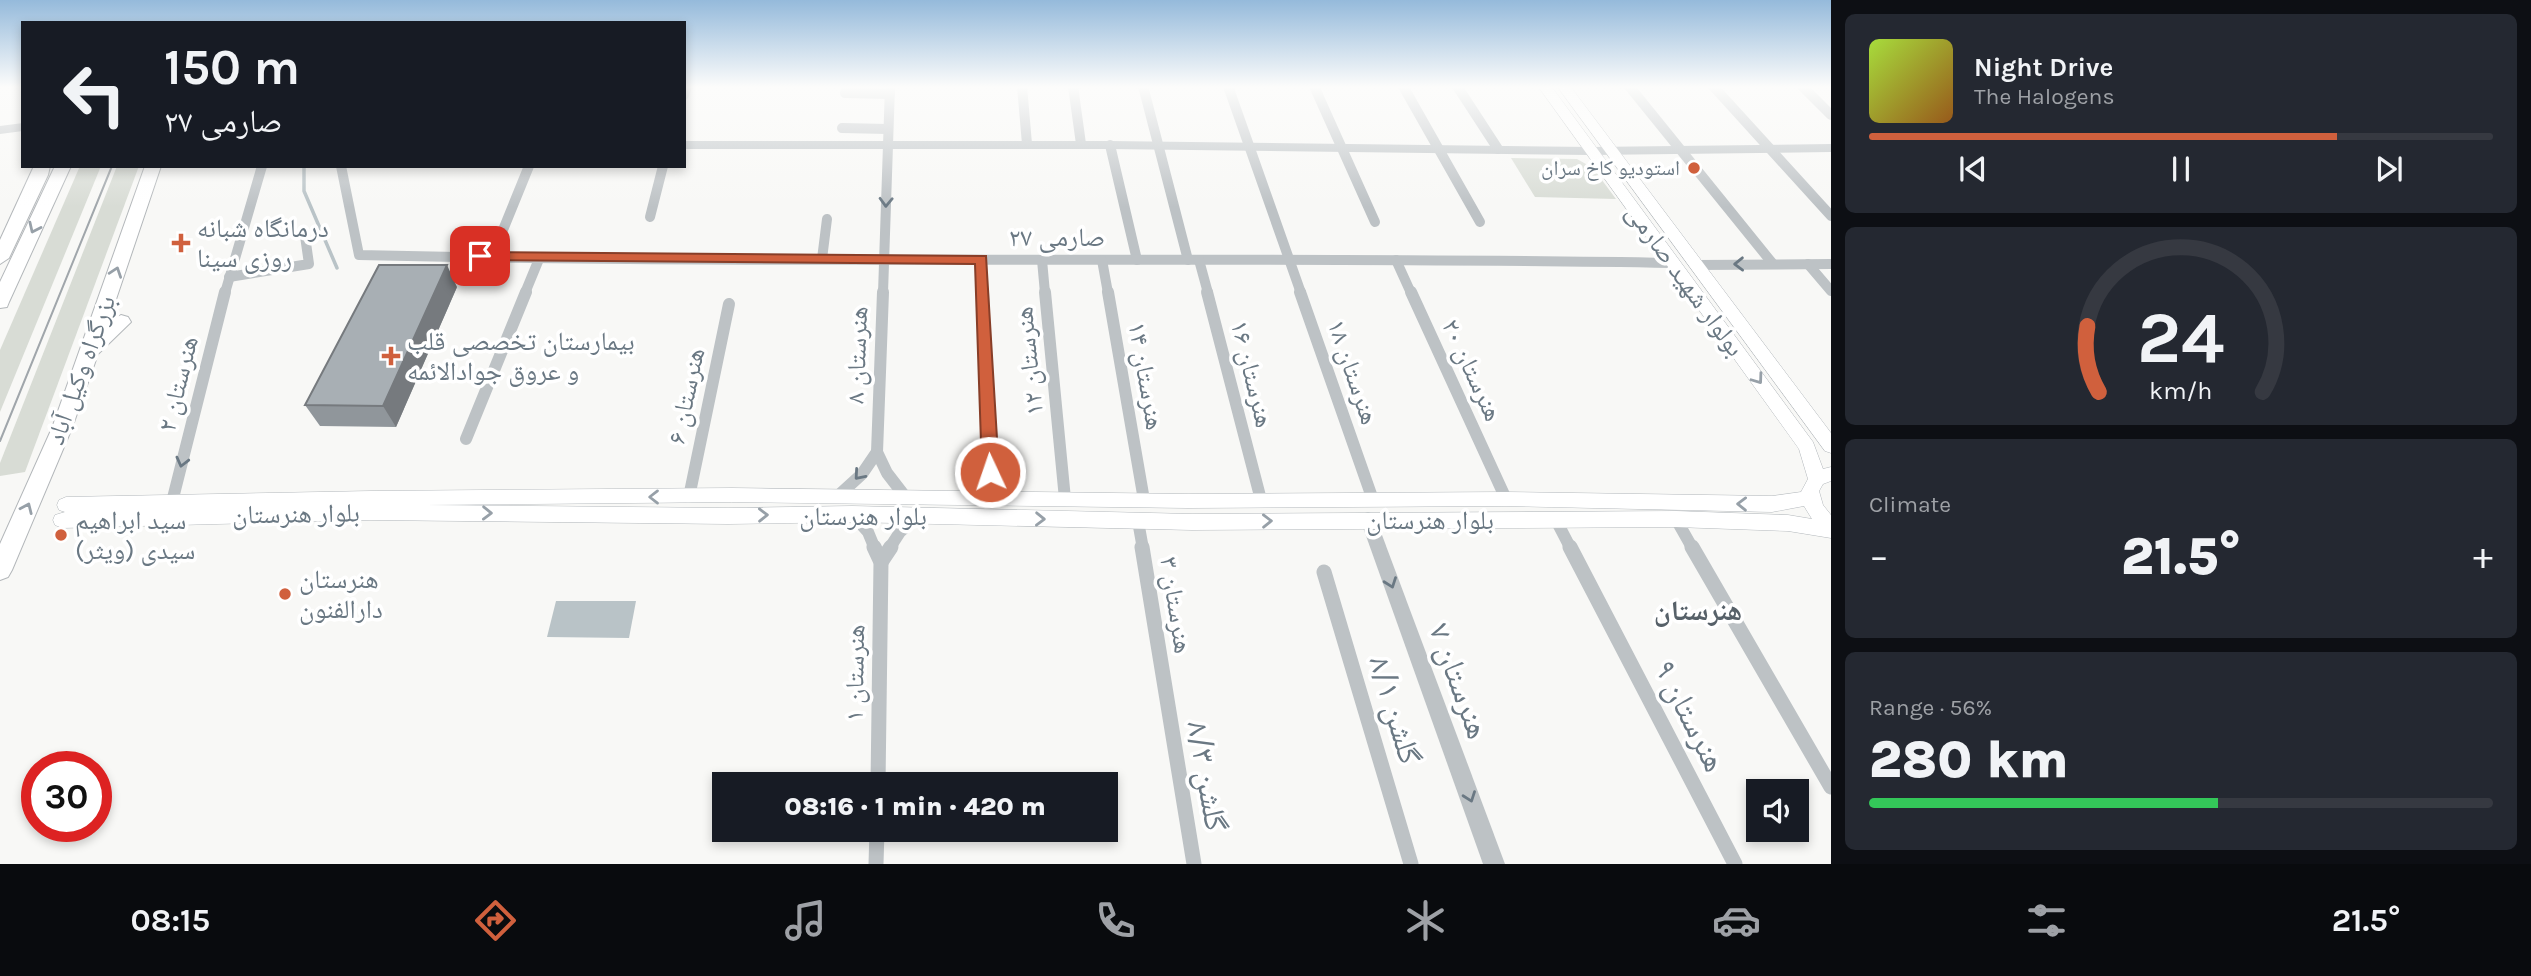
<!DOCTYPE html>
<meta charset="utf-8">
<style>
body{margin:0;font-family:Karla,"Noto Naskh Arabic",sans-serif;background:#242831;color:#f1f3f6;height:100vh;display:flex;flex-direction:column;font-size:26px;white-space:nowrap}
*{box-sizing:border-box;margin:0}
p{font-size:23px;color:#9ea1a6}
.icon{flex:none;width:38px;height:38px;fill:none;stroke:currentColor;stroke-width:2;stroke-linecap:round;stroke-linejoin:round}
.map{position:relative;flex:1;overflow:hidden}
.side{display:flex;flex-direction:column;gap:14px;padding:14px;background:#0d0f14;width:700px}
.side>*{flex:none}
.banner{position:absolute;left:21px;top:21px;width:665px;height:147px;border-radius:0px;box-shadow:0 4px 10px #0003;background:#171b24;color:#f1f3f6;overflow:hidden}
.tools{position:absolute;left:1746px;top:779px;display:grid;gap:14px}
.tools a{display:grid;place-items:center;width:63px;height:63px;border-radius:0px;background:#171b24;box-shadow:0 4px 10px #0003;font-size:35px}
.speed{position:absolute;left:21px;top:751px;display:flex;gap:14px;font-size:35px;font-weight:700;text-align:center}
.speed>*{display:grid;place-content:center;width:91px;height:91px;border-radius:50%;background:#171b24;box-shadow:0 4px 10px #0003;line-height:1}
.speed .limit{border:10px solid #d22;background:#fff;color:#111}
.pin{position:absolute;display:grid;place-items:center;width:60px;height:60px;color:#fff;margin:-30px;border-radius:14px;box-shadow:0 4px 10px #0006}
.me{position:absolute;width:77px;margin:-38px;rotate:357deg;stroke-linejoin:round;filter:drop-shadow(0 0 5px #0008)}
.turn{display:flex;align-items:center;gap:24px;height:147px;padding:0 28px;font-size:32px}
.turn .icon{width:91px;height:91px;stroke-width:2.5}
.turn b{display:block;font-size:49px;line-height:60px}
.big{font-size:52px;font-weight:800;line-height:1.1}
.side .tile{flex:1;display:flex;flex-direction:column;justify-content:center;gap:10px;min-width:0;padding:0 24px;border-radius:10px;background:#242831}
.side .dial{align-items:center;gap:0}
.dial svg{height:182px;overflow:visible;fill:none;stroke:#363941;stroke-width:7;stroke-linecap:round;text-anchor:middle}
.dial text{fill:#f1f3f6;stroke:none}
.song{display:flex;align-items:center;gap:21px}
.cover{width:84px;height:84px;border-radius:10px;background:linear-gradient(135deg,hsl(80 70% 55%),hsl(30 70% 35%))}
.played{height:7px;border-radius:4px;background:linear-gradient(90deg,#d0603d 75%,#363941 75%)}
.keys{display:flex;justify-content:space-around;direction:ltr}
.heat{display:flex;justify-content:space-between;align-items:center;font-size:38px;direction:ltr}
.charge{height:10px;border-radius:5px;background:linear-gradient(90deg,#34c759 56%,#363941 0)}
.trip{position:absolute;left:712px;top:772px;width:406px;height:70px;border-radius:0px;background:#171b24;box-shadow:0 4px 10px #0003;font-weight:800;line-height:70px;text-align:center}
.tab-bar{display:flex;height:112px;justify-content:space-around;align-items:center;background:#090b0e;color:#9ea1a6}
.tab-bar .icon{width:49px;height:49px}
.tab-bar .current{color:#d0603d}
.tab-bar b{font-size:32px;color:#f1f3f6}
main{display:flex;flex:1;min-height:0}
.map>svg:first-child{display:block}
.green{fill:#d8dcd5}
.water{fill:#b9c3c7}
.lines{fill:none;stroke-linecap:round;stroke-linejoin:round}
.stream{stroke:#b9c3c7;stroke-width:3.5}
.secondary-casing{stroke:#b2b7bb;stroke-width:1}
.trunk-casing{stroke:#b3b7ba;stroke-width:2}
.minor-far2{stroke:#bdc2c5;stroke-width:10}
.minor-far1{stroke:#bdc2c5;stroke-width:12}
.minor{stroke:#bdc2c5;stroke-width:15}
.tertiary{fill:#bdc2c5;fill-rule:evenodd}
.secondary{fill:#fff;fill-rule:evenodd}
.trunk{fill:#fff;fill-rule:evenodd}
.tram{stroke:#a0a6ab;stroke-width:2}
.wall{fill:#90969b}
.shaded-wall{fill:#767a7e}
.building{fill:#a8afb4;stroke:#767a7e;stroke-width:2}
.oneway{stroke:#6a7883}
.oneway2{stroke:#97a0a8}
.route{fill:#d0603d;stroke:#873e28;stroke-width:2}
.poi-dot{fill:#d0603d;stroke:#fff;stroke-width:2.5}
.labels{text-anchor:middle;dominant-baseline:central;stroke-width:7;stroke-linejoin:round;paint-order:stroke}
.far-poi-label{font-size:21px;fill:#6a7883;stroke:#fff;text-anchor:end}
.poi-label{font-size:26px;fill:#6a7883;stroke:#fff;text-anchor:start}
.street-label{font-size:26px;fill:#6a7883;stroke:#fff}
.neighbourhood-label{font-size:28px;font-weight:bold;fill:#576169;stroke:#fff}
.near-street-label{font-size:32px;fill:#6a7883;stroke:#fff}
</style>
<main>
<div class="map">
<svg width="1831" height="864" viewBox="0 0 1831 864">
<rect width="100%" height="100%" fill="#f8f8f6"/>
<g class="green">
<polygon points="1511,158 1577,159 1593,168 1616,199 1535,197"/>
<polygon points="80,166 101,166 0,412 0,350"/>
<polygon points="117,166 139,166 25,472 0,476 0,463"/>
</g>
<polygon class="water" points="556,601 636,601 629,638 547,637"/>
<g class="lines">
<polyline class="stream" points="304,166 304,191 337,268"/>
<g class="secondary-casing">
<g id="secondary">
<path d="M1538 86H1551L1813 442 1823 469 1831 467V481L1823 484 1819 491 1823 505 1831 515V538L1788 531 1676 527 1192 530 852 522 728 524 370 520 62 528 55 525 53 520 55 515 65 512 59 510 57 505 59 500 66 497 371 491 732 488 1188 494 1506 492 1772 496 1801 492 1808 479 1799 449ZM732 502 1188 508 1506 506 1772 512 1804 506 1812 519 1788 515 1676 511 1192 514 852 506 728 508 426 505Z"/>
<polygon points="1557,86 1570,86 1831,433 1831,453 1825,451"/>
</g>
</g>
<g class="trunk-casing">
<g id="trunk">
<polygon points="34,166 50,166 48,175 9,258 0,264 0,240"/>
<polygon points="55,166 71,166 9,302 7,307 0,308 0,282"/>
<polygon points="145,166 161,166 108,323 121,315 128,317 131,322 98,354 72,428 12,570 8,577 0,580 0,544 52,428"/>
</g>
</g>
<g class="minor-far2">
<polyline points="1022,86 1027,144"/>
<polyline points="1073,86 1081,144"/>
<polyline points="1143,86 1188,260"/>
<polyline points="1228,86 1301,293"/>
<polyline points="1314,86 1375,222"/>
<polyline points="1403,86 1480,222"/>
<polyline points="1457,86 1498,149"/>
<polyline points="1629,86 1773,264"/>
<polyline points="1713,86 1831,216"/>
<polyline points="1802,86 1831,115"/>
<polyline points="845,93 890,94"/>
<polyline points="684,95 687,86"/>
<polyline points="842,128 888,129"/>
<polyline points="1110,145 1137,260"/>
<path d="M341 166 359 255C796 265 1234 255 1671 263"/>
<polyline points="650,217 663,166"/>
<polyline points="492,257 529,166"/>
<polyline points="822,259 827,219"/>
<polyline points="982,260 983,293"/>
<polyline points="1042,260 1045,293"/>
<polyline points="1102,260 1108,293"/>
<polyline points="1199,260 1208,293"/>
<polyline points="1396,260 1411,293"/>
<polyline points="1808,264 1831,291"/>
<polyline points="1697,265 1831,264"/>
<polyline points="229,277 309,264 305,236"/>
<polyline points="225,293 262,166"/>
<polyline points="525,293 539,259"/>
<polyline points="883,293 890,86"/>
</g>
<g class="minor-far1">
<polyline points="883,292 877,452 887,473 907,499"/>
<polyline points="983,292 990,472"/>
<polyline points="1045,292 1065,499"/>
<polyline points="1108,292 1144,500"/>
<polyline points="1207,292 1261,500"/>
<polyline points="1300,292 1373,500"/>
<polyline points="1411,292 1506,499"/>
<polyline points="466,439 526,292"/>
<polyline points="839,495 862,474 877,452"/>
<polyline points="689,497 729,304"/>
<polyline points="172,502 225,292"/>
<polyline points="852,514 868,532 875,549"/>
<polyline points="1676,519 1693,549"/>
<polyline points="1556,520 1571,549"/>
<polyline points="1138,521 1143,549"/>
<polyline points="889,549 900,532 918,516"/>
</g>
<g class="minor">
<polyline points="874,547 881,562 878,784"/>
<polyline points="1142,547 1194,864"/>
<polyline points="1570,547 1735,864"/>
<polyline points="1692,547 1831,787"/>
<polyline points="881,562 891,547"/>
<polyline points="1324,572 1411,864"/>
<polyline points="876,864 877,830"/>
</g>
<g class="tertiary">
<polygon points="23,123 23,131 0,134 0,126"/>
<polygon points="684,141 1110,141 1591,147 1831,144 1831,152 1591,155 1110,149 684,149"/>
<polygon points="1368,512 1374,514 1376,519 1505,864 1483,864 1360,519 1362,514"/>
</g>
<use href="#secondary" class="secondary"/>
<use href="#trunk" class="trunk"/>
<polyline class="tram" points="0,441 112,166"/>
</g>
<g class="wall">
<polygon points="620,166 655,166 621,168"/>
<polygon points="457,287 396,427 320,426 305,405"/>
</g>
<polygon class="shaded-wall" points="447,265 457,287 396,427 383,406"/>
<polygon class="building" points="379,265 447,265 383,406 305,405"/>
<defs><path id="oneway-chevron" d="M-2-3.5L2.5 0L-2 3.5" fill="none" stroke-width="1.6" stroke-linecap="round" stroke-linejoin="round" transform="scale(1.75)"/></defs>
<g class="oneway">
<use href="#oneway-chevron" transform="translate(886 202) rotate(92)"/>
<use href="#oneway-chevron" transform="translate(1739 264) rotate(179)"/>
<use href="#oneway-chevron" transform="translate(182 462) rotate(104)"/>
<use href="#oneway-chevron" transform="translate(859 475) rotate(131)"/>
<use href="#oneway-chevron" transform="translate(1391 583) rotate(70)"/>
<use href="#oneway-chevron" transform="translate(1470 797) rotate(70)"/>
</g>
<g class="oneway2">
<use href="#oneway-chevron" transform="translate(34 228) rotate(115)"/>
<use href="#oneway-chevron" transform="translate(116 272) rotate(-71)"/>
<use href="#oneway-chevron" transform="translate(1758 379) rotate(54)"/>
<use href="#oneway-chevron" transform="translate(654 497) rotate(180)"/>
<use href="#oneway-chevron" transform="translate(1742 504) rotate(-179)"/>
<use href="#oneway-chevron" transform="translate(27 508) rotate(-66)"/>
<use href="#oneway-chevron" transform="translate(487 513) rotate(1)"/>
<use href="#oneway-chevron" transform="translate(763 515) rotate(-1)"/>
<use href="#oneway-chevron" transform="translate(1040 519) rotate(1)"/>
<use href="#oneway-chevron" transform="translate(1267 521) rotate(-1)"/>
</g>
<linearGradient id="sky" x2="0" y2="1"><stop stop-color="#95badb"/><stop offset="0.42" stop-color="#fcfcfb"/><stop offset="1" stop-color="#fcfcfb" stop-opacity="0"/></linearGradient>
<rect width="1831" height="207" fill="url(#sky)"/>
<polygon class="route" points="480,252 986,256 999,472 996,476 985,476 982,472 975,264 475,260 473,256"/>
<g class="poi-dot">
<circle cx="1694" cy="168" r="7"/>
<path d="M177.5 232.5h7v7h7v7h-7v7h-7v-7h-7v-7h7z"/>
<path d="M387.5 345.5h7v7h7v7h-7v7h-7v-7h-7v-7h7z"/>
<circle cx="61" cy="535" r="7"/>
<circle cx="285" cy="594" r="7"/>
</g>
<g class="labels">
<g class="far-poi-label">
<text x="1680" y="168">استودیو کاخ سران</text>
</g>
<g class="poi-label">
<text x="197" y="228">درمانگاه شبانه<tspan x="197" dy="30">روزی سینا</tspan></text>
<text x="407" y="341">بیمارستان تخصصی قلب<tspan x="407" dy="30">و عروق جوادالائمه</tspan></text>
<text x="75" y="520">سید ابراهیم<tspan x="75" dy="30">سیدی (ویثر)</tspan></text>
<text x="299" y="579">هنرستان<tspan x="299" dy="30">دارالفنون</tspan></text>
</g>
<g class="street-label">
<text x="1057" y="237">صارمی ۲۷</text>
<text transform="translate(1685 280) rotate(54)">بولوار شهید صارمی</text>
<text transform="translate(857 355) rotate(-88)">هنرستان ۸</text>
<text transform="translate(1029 361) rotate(-96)">هنرستان ۱۲</text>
<text transform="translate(81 370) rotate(-70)">بزرگراه وکیل آباد</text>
<text transform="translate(1472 370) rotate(65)">هنرستان ۲۰</text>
<text transform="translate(1353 372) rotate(71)">هنرستان ۱۸</text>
<text transform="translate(1252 374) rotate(76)">هنرستان ۱۶</text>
<text transform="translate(1146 376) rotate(80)">هنرستان ۱۴</text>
<text transform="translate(178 384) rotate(-76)">هنرستان ۲</text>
<text transform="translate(686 396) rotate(-78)">هنرستان ۶</text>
<text transform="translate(296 514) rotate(-1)">بلوار هنرستان</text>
<text x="863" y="516">بلوار هنرستان</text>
<text x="1430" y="520">بلوار هنرستان</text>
<text transform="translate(1176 605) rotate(81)">هنرستان ۳</text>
<text transform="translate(855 673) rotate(-89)">هنرستان ۱</text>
</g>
<g class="neighbourhood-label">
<text x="1698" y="610">هنرستان</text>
</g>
<g class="near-street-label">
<text transform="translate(1459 681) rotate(70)">هنرستان ۷</text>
<text transform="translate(1395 710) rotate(73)">گلشن ۸/۱</text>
<text transform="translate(1690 716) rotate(63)">هنرستان ۹</text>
<text transform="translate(1207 776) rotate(80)">گلشن ۸/۳</text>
</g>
</g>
</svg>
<div class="tools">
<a><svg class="icon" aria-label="sound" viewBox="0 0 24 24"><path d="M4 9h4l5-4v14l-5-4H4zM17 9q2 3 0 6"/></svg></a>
</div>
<div class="speed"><div class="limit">30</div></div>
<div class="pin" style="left:480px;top:256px;background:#d93025"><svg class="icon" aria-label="arrive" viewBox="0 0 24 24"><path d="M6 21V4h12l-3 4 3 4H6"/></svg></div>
<svg class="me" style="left:990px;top:472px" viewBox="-20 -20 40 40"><circle r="17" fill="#d0603d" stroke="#fff" stroke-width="3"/><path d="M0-11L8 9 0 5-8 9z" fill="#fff"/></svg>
<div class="trip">08:16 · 1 min · 420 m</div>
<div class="banner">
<div class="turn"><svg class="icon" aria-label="left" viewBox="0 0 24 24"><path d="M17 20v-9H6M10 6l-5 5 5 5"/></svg><div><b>150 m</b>صارمی ۲۷</div></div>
</div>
</div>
<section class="side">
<div class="tile">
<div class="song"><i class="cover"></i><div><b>Night Drive</b><p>The Halogens</p></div></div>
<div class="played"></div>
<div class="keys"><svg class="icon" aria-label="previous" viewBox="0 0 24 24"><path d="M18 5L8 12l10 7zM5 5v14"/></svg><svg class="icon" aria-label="pause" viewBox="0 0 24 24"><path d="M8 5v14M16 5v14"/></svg><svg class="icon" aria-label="next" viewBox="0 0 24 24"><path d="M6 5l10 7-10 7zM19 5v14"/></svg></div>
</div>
<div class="tile dial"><svg viewBox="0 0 100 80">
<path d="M14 69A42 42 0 1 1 86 69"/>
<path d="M14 69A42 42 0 0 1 9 40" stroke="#d0603d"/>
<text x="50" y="56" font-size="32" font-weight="700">24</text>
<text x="50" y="72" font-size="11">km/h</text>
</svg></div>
<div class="tile"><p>Climate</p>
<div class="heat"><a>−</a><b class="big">21.5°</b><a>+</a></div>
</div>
<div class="tile"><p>Range · 56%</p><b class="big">280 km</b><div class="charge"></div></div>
</section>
</main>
<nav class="tab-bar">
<b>08:15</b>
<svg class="icon current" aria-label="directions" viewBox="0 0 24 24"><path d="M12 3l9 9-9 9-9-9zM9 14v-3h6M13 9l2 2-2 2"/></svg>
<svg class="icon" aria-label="music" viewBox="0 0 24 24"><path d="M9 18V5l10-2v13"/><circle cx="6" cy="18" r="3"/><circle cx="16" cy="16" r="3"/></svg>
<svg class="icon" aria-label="phone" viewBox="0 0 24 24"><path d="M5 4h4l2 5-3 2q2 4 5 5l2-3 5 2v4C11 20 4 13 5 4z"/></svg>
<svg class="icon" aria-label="climate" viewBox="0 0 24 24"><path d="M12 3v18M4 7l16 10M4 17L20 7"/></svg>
<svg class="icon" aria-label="car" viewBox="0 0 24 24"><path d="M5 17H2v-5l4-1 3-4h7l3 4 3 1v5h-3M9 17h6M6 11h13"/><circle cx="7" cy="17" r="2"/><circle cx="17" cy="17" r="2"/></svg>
<svg class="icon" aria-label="filters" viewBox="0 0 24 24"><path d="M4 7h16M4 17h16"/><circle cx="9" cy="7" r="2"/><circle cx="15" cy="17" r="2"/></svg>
<b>21.5°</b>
</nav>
